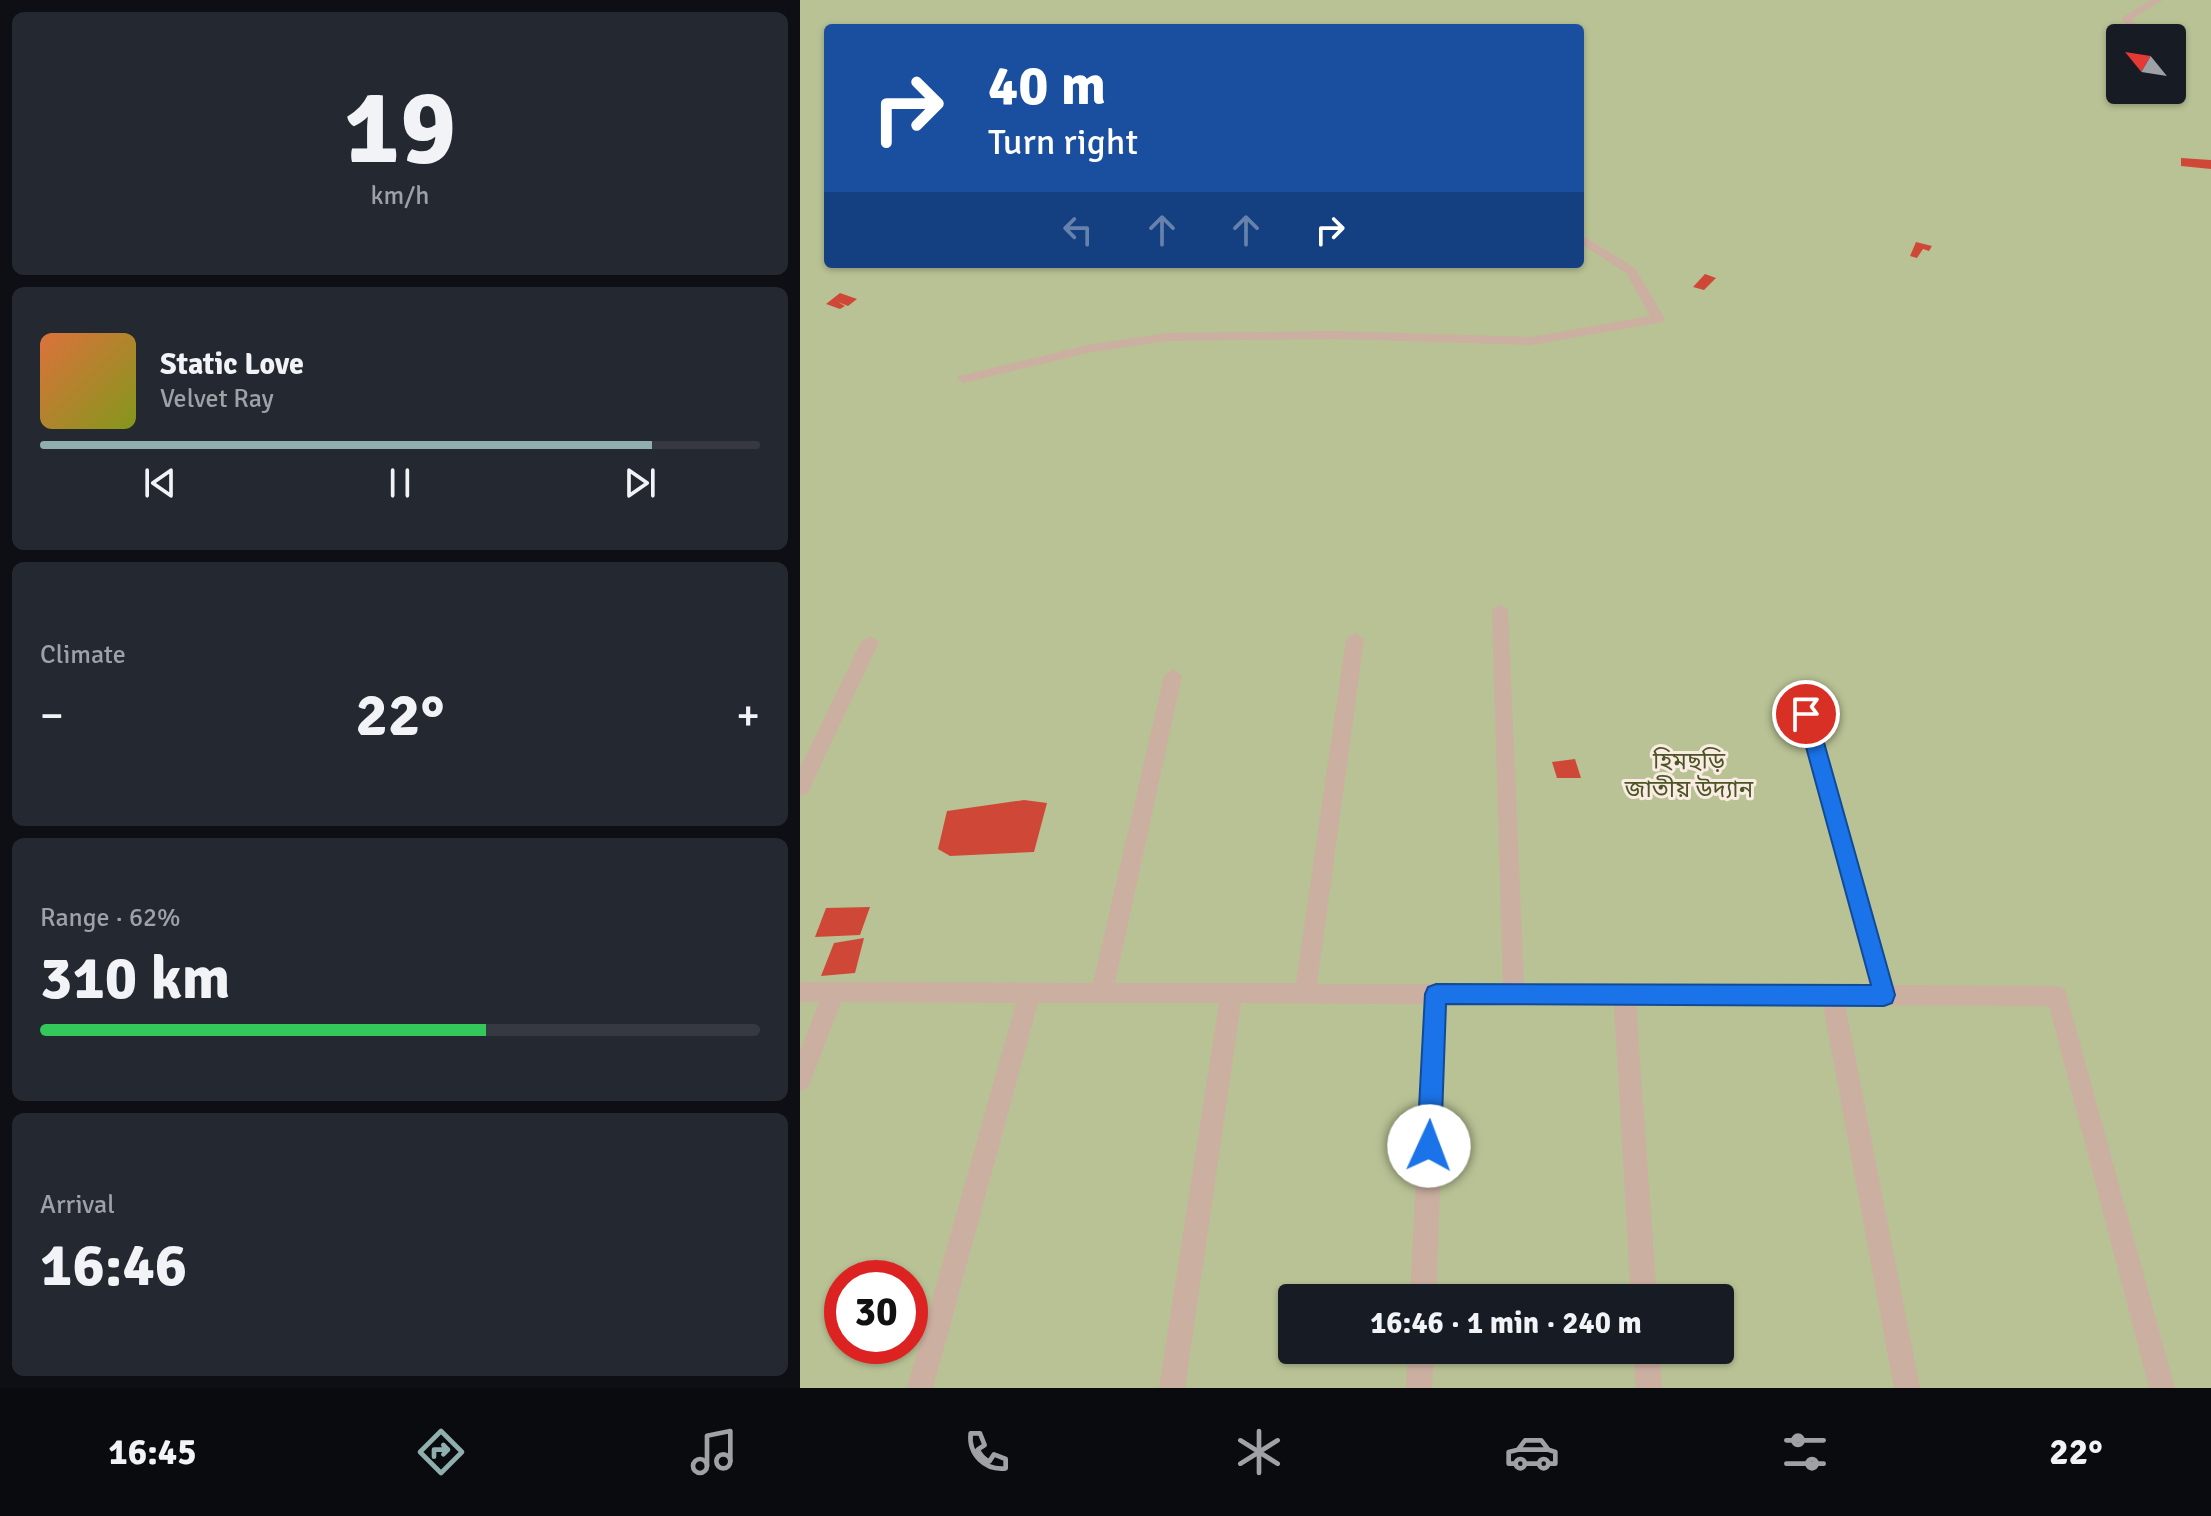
<!DOCTYPE html>
<meta charset="utf-8">
<style>
body{margin:0;font-family:Signika,"Noto Sans Bengali",sans-serif;background:#242831;color:#f1f3f6;height:100vh;display:flex;flex-direction:column;font-size:30px;white-space:nowrap}
*{box-sizing:border-box;margin:0}
p{font-size:26px;color:#9ea1a6}
.icon{flex:none;width:44px;height:44px;fill:none;stroke:currentColor;stroke-width:2;stroke-linecap:round;stroke-linejoin:round}
.map{position:relative;flex:1;overflow:hidden}
.drawer{display:flex;flex-direction:column;gap:12px;padding:12px;background:#0d0f14;width:800px}
.drawer>*{flex:none}
.banner{position:absolute;left:24px;top:24px;width:760px;height:244px;border-radius:8px;box-shadow:0 2px 6px #0004;background:#1a4fa0;color:#fff;overflow:hidden}
.needle{width:52px;rotate:300deg}
.controls{position:absolute;left:1306px;top:24px;display:grid;gap:16px}
.controls a{display:grid;place-items:center;width:80px;height:80px;border-radius:8px;background:#171b24;box-shadow:0 2px 6px #0004;font-size:40px}
.speed{position:absolute;left:24px;top:1260px;display:flex;gap:16px;font-size:40px;font-weight:700;text-align:center}
.speed>*{display:grid;place-content:center;width:104px;height:104px;border-radius:50%;background:#171b24;box-shadow:0 2px 6px #0004;line-height:1}
.speed .limit{border:12px solid #d22;background:#fff;color:#111}
.pin{position:absolute;display:grid;place-items:center;width:68px;height:68px;color:#fff;margin:-34px;border:4px solid #fff;border-radius:50%;box-shadow:0 2px 8px #0007}
.me{position:absolute;width:88px;margin:-44px;rotate:2deg;stroke-linejoin:round;filter:drop-shadow(0 0 6px #0008)}
.turn{display:flex;align-items:center;gap:28px;height:168px;padding:0 32px;font-size:36px}
.turn .icon{width:104px;height:104px;stroke-width:2.5}
.turn b{display:block;font-size:56px;line-height:68px}
.lanes{display:flex;align-items:center;height:76px;padding:0 32px;background:#0003;justify-content:center;gap:40px;direction:ltr}
.lanes .off{opacity:.35}
.big{font-size:60px;font-weight:700;line-height:1.1}
.drawer .card{flex:1;display:flex;flex-direction:column;justify-content:center;gap:12px;min-width:0;padding:0 28px;border-radius:12px;background:#242831}
.drawer .dial{align-items:center;gap:0}
.dial b{font-size:104px;line-height:1}
.song{display:flex;align-items:center;gap:24px}
.cover{width:96px;height:96px;border-radius:12px;background:linear-gradient(135deg,hsl(20 70% 55%),hsl(70 70% 35%))}
.played{height:8px;border-radius:4px;background:linear-gradient(90deg,#8faead 85%,#363941 85%)}
.keys{display:flex;justify-content:space-around;direction:ltr}
.heat{display:flex;justify-content:space-between;align-items:center;font-size:44px;direction:ltr}
.charge{height:12px;border-radius:6px;background:linear-gradient(90deg,#34c759 62%,#363941 0)}
.trip{position:absolute;left:478px;top:1284px;width:456px;height:80px;border-radius:8px;background:#171b24;box-shadow:0 2px 6px #0004;font-weight:700;line-height:80px;text-align:center}
.tabs{display:flex;height:128px;justify-content:space-around;align-items:center;background:#090b0e;color:#9ea1a6}
.tabs .icon{width:56px;height:56px}
.tabs .selected{color:#8faead}
.tabs b{font-size:36px;color:#f1f3f6}
main{display:flex;flex:1;min-height:0}
.map>svg:first-child{display:block}
.green{fill:#b9c295;fill-rule:evenodd}
.building{fill:#cf4837}
.lines{fill:none;stroke-linecap:round;stroke-linejoin:round}
.street{fill:#cbafa1;fill-rule:evenodd}
.route{fill:#1a73e8;stroke:#114b97;stroke-width:2}
.labels{text-anchor:middle;dominant-baseline:central;stroke-width:6;stroke-linejoin:round;paint-order:stroke}
.park-label{font-size:24px;fill:#4a5527;stroke:#faece2}
</style>
<main>
<section class="drawer">
<div class="card dial"><b>19</b><p>km/h</p></div>
<div class="card">
<div class="song"><i class="cover"></i><div><b>Static Love</b><p>Velvet Ray</p></div></div>
<div class="played"></div>
<div class="keys"><svg class="icon" aria-label="previous" viewBox="0 0 24 24"><path d="M18 5L8 12l10 7zM5 5v14"/></svg><svg class="icon" aria-label="pause" viewBox="0 0 24 24"><path d="M8 5v14M16 5v14"/></svg><svg class="icon" aria-label="next" viewBox="0 0 24 24"><path d="M6 5l10 7-10 7zM19 5v14"/></svg></div>
</div>
<div class="card"><p>Climate</p>
<div class="heat"><a>−</a><b class="big">22°</b><a>+</a></div>
</div>
<div class="card"><p>Range · 62%</p><b class="big">310 km</b><div class="charge"></div></div>
<div class="card"><p>Arrival</p><b class="big">16:46</b></div>
</section>
<div class="map">
<svg width="1411" height="1388" viewBox="0 0 1411 1388">
<rect width="100%" height="100%" fill="#f3e1d6"/>
<path class="green" d="M0 0H1411V1388H0ZM28 28H780V264H28ZM1320 38H1372V90H1320ZM42 1278H110V1346H42ZM492 1298H920V1350H492Z"/>
<g class="building">
<polygon points="1381,158 1411,160 1411,169 1381,166"/>
<polygon points="1116,242 1132,246 1129,251 1123,249 1117,258 1110,256"/>
<polygon points="905,274 916,278 904,290 893,287"/>
<polygon points="40,293 57,299 48,306 38,302 45,306 40,309 26,304"/>
<polygon points="775,759 781,778 757,778 752,762"/>
<polygon points="224,800 247,803 234,852 150,856 138,849 147,811"/>
<polygon points="70,907 60,935 15,937 26,908"/>
<polygon points="64,938 55,973 21,976 34,943"/>
</g>
<g class="lines">
<g class="street">
<polygon points="1351,0 1363,0 1332,19 1345,36 1337,38 1321,18"/>
<polygon points="780,234 835,268 865,319 863,322 731,345 535,339 366,341 287,353 164,383 157,379 159,376 287,345 366,333 535,331 731,337 850,316 826,273 780,243"/>
<polygon points="700,604 708,610 724,984 1070,985 997,714 1000,709 1012,709 1092,985 1257,986 1265,989 1375,1388 1349,1388 1249,1006 1045,1005 1120,1388 1094,1388 1023,1005 836,1005 857,1298 831,1298 814,1005 647,1004 636,1298 610,1298 625,1004 441,1003 385,1388 359,1388 419,1003 238,1003 133,1388 107,1388 216,1003 41,1002 8,1088 0,1091 0,1051 19,1002 0,1002 0,982 293,983 364,676 373,669 382,676 315,983 496,983 546,639 555,633 564,639 517,984 703,984 692,610"/>
<polygon points="70,636 79,642 7,794 0,796 0,768 61,642"/>
<polygon points="608,1350 634,1350 632,1388 606,1388"/>
<polygon points="834,1350 860,1350 862,1388 836,1388"/>
</g>
</g>
<polygon class="route" points="1006,707 1016,714 1095,995 1092,1003 1084,1006 646,1004 641,1146 638,1154 629,1158 621,1154 617,1146 625,994 628,987 636,984 1071,985 997,714"/>
<g class="labels">
<g class="park-label">
<text x="889" y="761">হিমছড়ি<tspan x="889" dy="28">জাতীয় উদ্যান</tspan></text>
</g>
</g>
</svg>
<div class="controls">
<a><svg class="needle" viewBox="-14 -14 28 28"><path d="M0-13l5 13h-10z" fill="#e53935"/><path d="M0 13l5-13h-10z" fill="#9ea1a6"/></svg></a>
</div>
<div class="speed"><div class="limit">30</div></div>
<div class="pin" style="left:1006px;top:714px;background:#d93025"><svg class="icon" aria-label="arrive" viewBox="0 0 24 24"><path d="M6 21V4h12l-3 4 3 4H6"/></svg></div>
<svg class="me" style="left:629px;top:1146px" viewBox="-20 -20 40 40"><circle r="19" fill="#fff"/><path d="M0-13L10 11 0 6-10 11z" fill="#1a73e8"/></svg>
<div class="trip">16:46 · 1 min · 240 m</div>
<div class="banner">
<div class="turn"><svg class="icon" aria-label="right" viewBox="0 0 24 24"><path d="M7 20v-9h11M14 6l5 5-5 5"/></svg><div><b>40 m</b>Turn right</div></div>
<div class="lanes"><svg class="icon off" aria-label="left" viewBox="0 0 24 24"><path d="M17 20v-9H6M10 6l-5 5 5 5"/></svg><svg class="icon off" aria-label="ahead" viewBox="0 0 24 24"><path d="M12 20V5M6 11l6-6 6 6"/></svg><svg class="icon off" aria-label="ahead" viewBox="0 0 24 24"><path d="M12 20V5M6 11l6-6 6 6"/></svg><svg class="icon" aria-label="right" viewBox="0 0 24 24"><path d="M7 20v-9h11M14 6l5 5-5 5"/></svg></div>
</div>
</div>
</main>
<nav class="tabs">
<b>16:45</b>
<svg class="icon selected" aria-label="directions" viewBox="0 0 24 24"><path d="M12 3l9 9-9 9-9-9zM9 14v-3h6M13 9l2 2-2 2"/></svg>
<svg class="icon" aria-label="music" viewBox="0 0 24 24"><path d="M9 18V5l10-2v13"/><circle cx="6" cy="18" r="3"/><circle cx="16" cy="16" r="3"/></svg>
<svg class="icon" aria-label="phone" viewBox="0 0 24 24"><path d="M5 4h4l2 5-3 2q2 4 5 5l2-3 5 2v4C11 20 4 13 5 4z"/></svg>
<svg class="icon" aria-label="climate" viewBox="0 0 24 24"><path d="M12 3v18M4 7l16 10M4 17L20 7"/></svg>
<svg class="icon" aria-label="car" viewBox="0 0 24 24"><path d="M5 17H2v-5l4-1 3-4h7l3 4 3 1v5h-3M9 17h6M6 11h13"/><circle cx="7" cy="17" r="2"/><circle cx="17" cy="17" r="2"/></svg>
<svg class="icon" aria-label="filters" viewBox="0 0 24 24"><path d="M4 7h16M4 17h16"/><circle cx="9" cy="7" r="2"/><circle cx="15" cy="17" r="2"/></svg>
<b>22°</b>
</nav>
